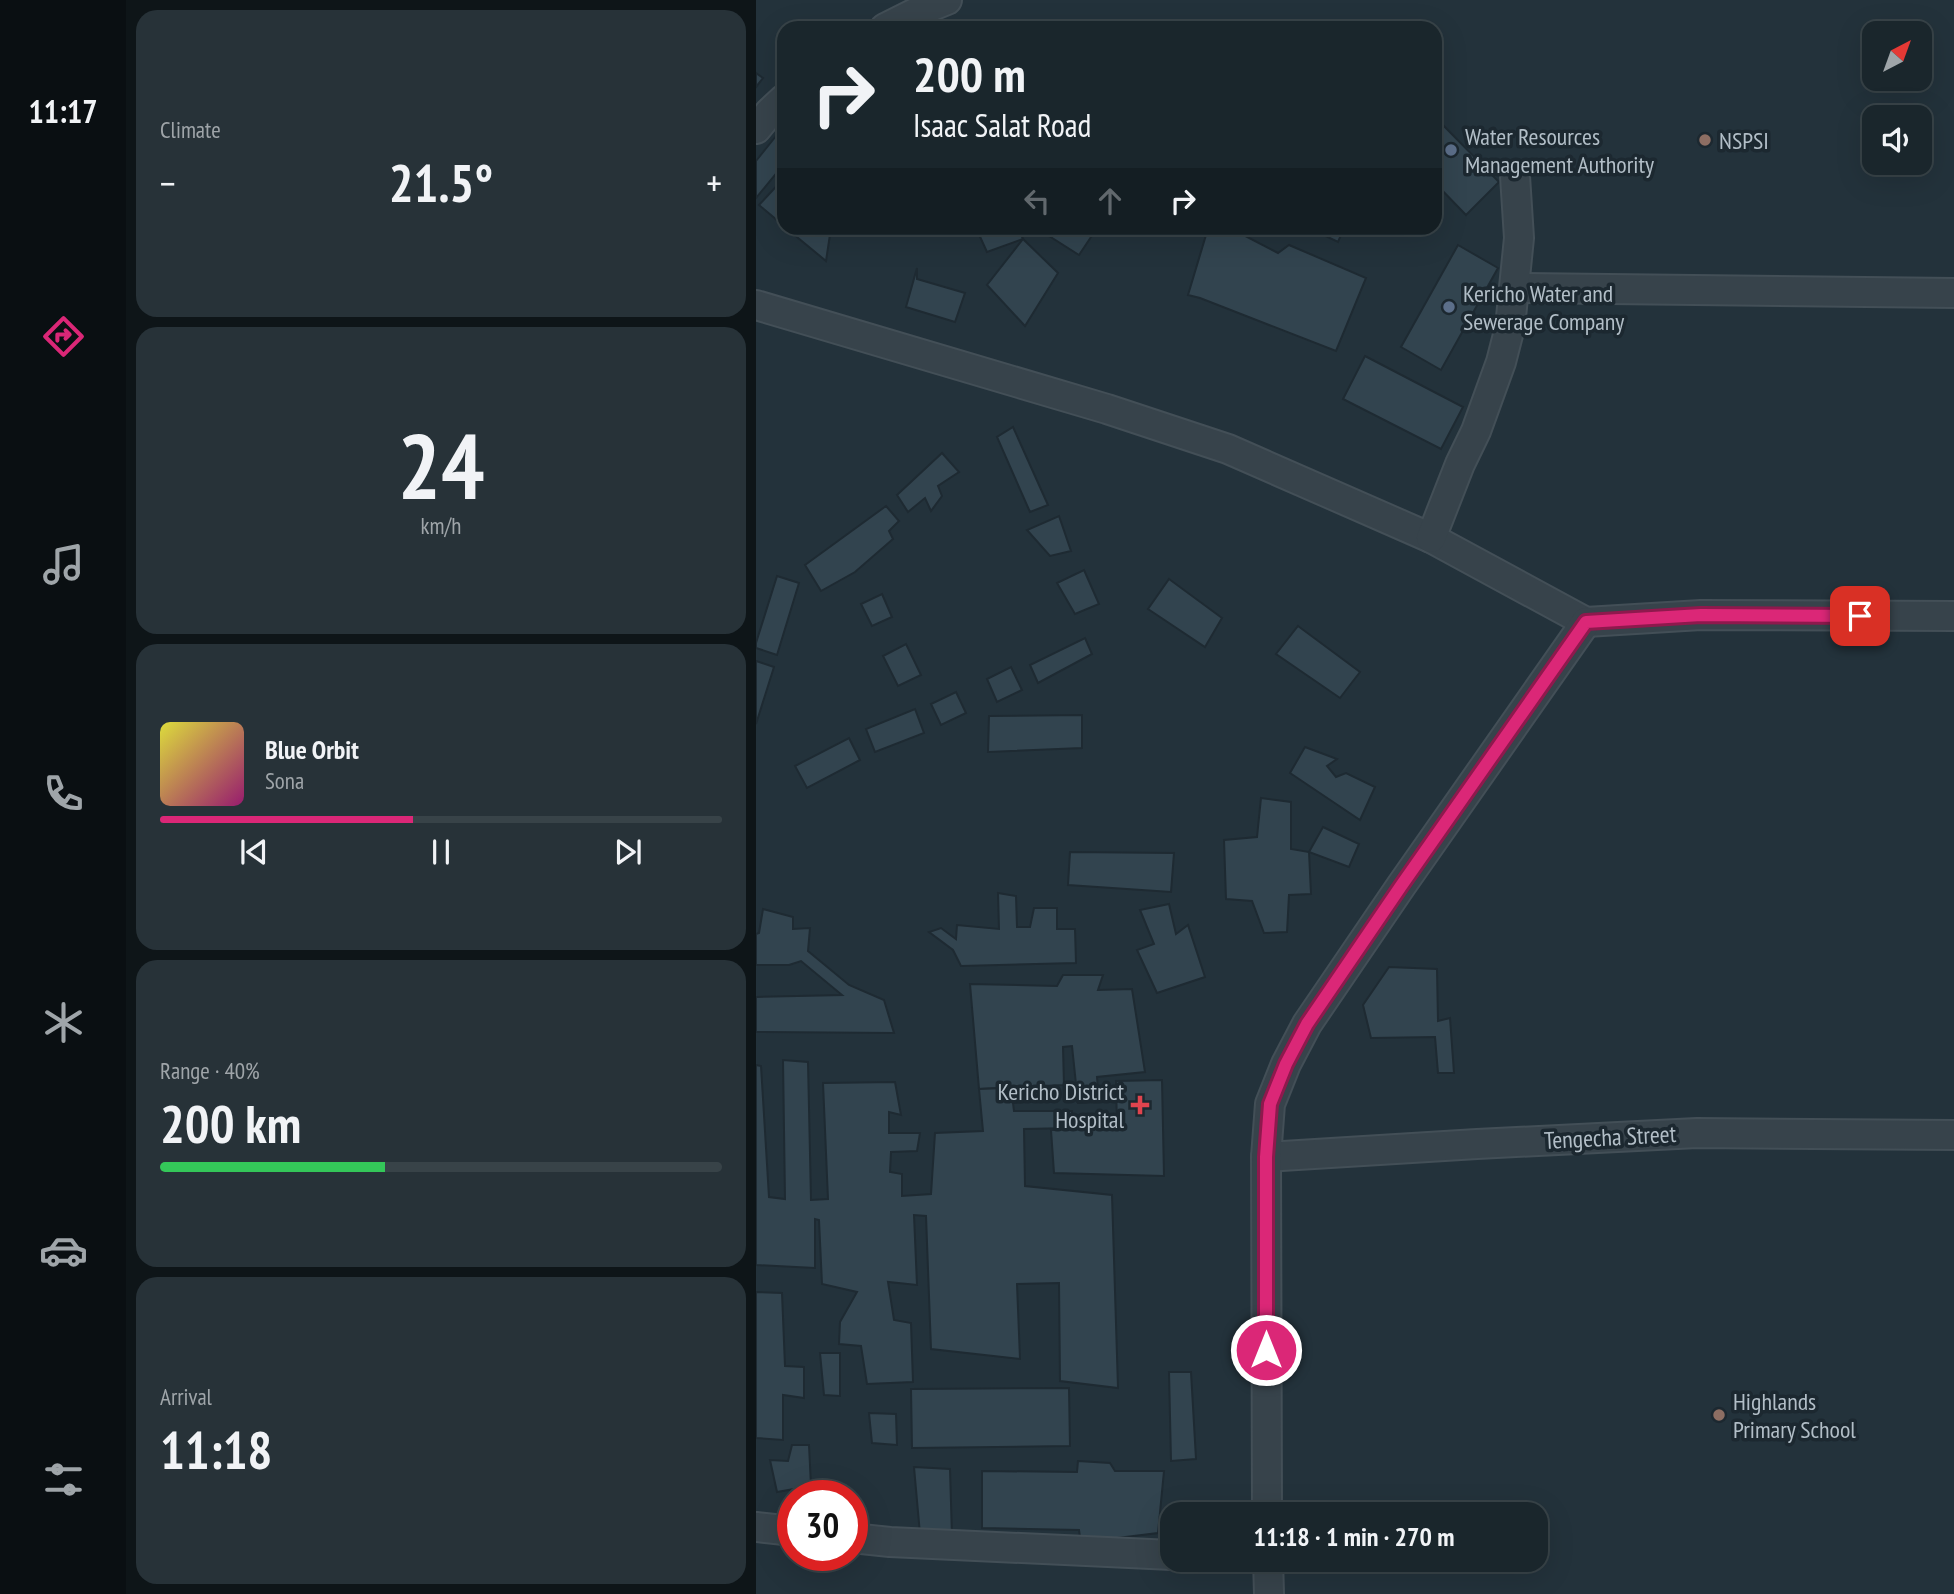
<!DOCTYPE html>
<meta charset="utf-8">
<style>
body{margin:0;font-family:"PT Sans Narrow",sans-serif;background:#273238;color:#f1f3f6;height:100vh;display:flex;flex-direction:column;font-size:26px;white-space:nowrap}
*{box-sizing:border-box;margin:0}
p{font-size:23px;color:#9fa5a9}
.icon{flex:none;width:38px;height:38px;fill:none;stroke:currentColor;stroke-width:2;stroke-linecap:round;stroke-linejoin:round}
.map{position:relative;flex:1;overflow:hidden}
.panel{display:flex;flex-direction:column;gap:10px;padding:10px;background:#0e1518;width:630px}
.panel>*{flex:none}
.guide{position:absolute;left:21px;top:21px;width:665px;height:214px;border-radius:21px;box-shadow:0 7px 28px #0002,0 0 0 2px #384348;background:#1a262c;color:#f1f3f6;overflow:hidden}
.needle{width:46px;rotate:41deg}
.tools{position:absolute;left:1106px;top:21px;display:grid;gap:14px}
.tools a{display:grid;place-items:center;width:70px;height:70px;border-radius:14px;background:#1a262c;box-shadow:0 7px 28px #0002,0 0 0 2px #384348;font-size:35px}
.speed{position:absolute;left:21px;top:1480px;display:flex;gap:14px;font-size:35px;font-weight:700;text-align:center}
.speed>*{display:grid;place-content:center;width:91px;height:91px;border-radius:50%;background:#1a262c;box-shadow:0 7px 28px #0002,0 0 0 2px #384348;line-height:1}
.speed .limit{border:10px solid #d22;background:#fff;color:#111}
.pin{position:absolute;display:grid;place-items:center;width:60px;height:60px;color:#fff;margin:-30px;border-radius:14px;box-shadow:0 4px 10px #0006}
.me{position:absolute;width:77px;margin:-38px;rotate:0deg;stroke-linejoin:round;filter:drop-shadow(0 0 5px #0008)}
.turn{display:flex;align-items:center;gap:24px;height:147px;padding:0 21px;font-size:32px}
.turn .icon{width:91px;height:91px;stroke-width:2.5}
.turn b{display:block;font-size:49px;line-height:60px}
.lanes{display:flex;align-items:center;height:66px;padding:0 21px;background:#0003;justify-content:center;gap:35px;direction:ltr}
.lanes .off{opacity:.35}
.big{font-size:52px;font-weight:700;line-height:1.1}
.panel .widget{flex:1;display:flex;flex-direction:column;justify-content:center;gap:10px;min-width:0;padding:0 24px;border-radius:21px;background:#273238}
.panel .dial{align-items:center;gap:0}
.dial b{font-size:91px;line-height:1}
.song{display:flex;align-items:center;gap:21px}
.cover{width:84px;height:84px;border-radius:10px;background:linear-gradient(135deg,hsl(60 70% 55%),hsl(320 70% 35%))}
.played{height:7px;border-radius:4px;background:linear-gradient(90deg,#db2777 45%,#384348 45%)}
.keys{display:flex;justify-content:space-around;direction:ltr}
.heat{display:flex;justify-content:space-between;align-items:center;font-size:38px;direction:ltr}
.charge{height:10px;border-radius:5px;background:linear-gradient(90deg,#34c759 40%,#384348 0)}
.trip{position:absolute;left:404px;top:1502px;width:388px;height:70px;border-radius:21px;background:#1a262c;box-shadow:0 7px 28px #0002,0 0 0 2px #384348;font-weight:700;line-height:70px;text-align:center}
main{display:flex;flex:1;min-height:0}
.menu{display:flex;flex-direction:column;width:126px;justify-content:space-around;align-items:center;background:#0a0f12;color:#9fa5a9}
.menu .icon{width:49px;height:49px}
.menu .current{color:#db2777}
.menu b{font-size:32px;color:#f1f3f6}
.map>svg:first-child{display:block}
.building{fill:#32444f;stroke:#1e2a32;stroke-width:2}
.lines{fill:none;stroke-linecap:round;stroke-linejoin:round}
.minor-casing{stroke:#434f57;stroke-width:32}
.minor{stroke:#37434b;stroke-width:28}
.route-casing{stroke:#8e194d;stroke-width:18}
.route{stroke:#db2777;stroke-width:12}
.education-dot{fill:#8d6e63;stroke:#1c2830;stroke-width:2.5}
.service-dot{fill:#5c6f8a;stroke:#1c2830;stroke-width:2.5}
.health-dot{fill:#e0444e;stroke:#1c2830;stroke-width:2.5}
.labels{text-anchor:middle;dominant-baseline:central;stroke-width:7;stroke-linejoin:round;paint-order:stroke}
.poi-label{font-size:24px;fill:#b2bec7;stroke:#1c2830;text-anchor:start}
.street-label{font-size:24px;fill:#b2bec7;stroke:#1c2830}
</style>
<main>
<nav class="menu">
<b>11:17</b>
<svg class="icon current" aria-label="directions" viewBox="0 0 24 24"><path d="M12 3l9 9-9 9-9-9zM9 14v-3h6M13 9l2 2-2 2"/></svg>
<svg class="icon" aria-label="music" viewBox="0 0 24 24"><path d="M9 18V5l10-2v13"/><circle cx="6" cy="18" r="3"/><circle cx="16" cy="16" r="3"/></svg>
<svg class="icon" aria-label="phone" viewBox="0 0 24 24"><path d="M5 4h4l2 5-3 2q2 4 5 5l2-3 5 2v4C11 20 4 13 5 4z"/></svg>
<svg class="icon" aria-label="climate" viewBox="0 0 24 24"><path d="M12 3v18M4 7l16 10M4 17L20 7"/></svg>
<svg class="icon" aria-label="car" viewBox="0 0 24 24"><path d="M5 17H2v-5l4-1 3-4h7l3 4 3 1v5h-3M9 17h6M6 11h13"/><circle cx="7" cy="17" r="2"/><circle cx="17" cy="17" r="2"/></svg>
<svg class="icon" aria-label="filters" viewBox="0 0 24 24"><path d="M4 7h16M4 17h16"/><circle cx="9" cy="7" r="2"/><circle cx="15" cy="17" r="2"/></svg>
</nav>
<section class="panel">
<div class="widget"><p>Climate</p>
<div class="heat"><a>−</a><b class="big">21.5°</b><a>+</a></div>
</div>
<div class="widget dial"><b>24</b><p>km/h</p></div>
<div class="widget">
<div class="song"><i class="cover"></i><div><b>Blue Orbit</b><p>Sona</p></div></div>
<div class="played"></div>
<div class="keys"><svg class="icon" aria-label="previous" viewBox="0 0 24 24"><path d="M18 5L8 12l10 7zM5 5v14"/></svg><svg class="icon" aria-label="pause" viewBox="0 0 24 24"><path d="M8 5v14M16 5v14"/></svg><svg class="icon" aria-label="next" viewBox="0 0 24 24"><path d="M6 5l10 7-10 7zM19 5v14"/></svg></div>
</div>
<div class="widget"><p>Range · 40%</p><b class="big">200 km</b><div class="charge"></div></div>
<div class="widget"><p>Arrival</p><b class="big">11:18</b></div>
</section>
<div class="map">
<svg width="1198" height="1594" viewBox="0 0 1198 1594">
<rect width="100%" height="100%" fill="#23323b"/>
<g class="building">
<polygon points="0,73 7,78 0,87"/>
<polygon points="679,117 743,182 710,215 679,183"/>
<polygon points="28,126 28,164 0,198 0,161"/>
<polygon points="28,178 28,226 3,205"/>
<polygon points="30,228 75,228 70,261"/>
<polygon points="220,228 262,228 267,239 231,252"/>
<polygon points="295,228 341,228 323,255 290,234"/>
<polygon points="470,228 474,228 522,253 533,245 610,278 580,351 444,298 432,295 450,235"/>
<polygon points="553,228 588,228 582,242"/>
<polygon points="267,239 302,273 269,326 231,285"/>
<polygon points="702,245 742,268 685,370 645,347"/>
<polygon points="161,268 161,279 209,293 199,322 150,307"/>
<polygon points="609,356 707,407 685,449 587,399"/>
<polygon points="257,427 292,505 274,512 241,437"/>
<polygon points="186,453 203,472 182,486 186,496 175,511 169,498 152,512 141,495"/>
<polygon points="130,506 143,521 133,531 137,539 99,572 65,591 49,565"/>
<polygon points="303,516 315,551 294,556 271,530"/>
<polygon points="328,570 343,604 319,614 301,583"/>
<polygon points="21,576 43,583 21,655 0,648 0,643"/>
<polygon points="413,579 466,618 449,647 392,609"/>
<polygon points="126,594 136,617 116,626 105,604"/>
<polygon points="542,626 604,672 584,698 520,654"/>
<polygon points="329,638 336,654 282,683 274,665"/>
<polygon points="150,644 165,675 142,686 127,656"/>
<polygon points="0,661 18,667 0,724"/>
<polygon points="255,667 266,690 241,702 231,679"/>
<polygon points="200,692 210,713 185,725 175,704"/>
<polygon points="159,709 168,733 119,752 110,729"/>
<polygon points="326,715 326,748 232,752 233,716"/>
<polygon points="93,738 104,760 51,788 39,766"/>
<polygon points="549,747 581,759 571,766 580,777 590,773 619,787 604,820 534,773"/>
<polygon points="505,798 535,802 535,849 553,852 555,894 533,895 531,932 508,933 496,901 470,899 468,840 501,837"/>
<polygon points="567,827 603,844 593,867 553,852"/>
<polygon points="314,852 418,853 415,892 312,885"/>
<polygon points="242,893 260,896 261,927 274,927 278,908 301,908 301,929 319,929 320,963 205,966 197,950 173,932 185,928 200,939 201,925 243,929"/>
<polygon points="413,904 420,934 432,925 449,977 401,993 381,950 398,944 384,910"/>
<polygon points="7,909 37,917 37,929 54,928 52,951 93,985 128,1000 138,1033 0,1032 0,997 86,995 45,961 33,965 0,965 0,934 3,933"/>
<polygon points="633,967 681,969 682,1021 694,1018 698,1073 682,1073 679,1037 615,1038 607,1005"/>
<polygon points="307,975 347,975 342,990 376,989 389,1072 341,1077 343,1102 322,1103 316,1046 307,1047 308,1085 223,1089 214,984 301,986"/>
<polygon points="27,1060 52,1062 55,1200 72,1199 67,1083 139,1082 145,1115 133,1112 133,1133 164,1133 161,1151 135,1152 134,1172 146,1174 146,1196 175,1194 179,1133 227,1131 223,1089 297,1086 297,1100 257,1103 258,1111 316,1111 316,1128 268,1129 269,1186 356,1195 362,1388 304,1381 303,1283 261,1284 264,1359 175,1349 170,1216 158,1215 161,1285 132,1282 138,1320 155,1323 157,1382 111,1384 105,1346 83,1344 84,1322 101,1292 66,1284 63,1220 59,1219 59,1268 0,1265 0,1065 5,1066 13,1197 29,1199"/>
<polygon points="406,1080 408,1176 298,1173 295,1130 361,1128 360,1081"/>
<polygon points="0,1292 26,1293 29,1366 48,1367 48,1398 27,1395 27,1440 0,1438"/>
<polygon points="64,1353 84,1353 84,1396 68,1395"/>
<polygon points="413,1372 435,1372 440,1459 415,1461"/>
<polygon points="313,1388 314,1446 156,1448 155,1389"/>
<polygon points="113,1413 140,1414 141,1445 116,1443"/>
<polygon points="36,1445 53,1445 55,1486 21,1492 14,1460 32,1461"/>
<polygon points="322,1461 354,1463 359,1471 408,1471 402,1533 353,1539 324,1537 323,1530 226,1528 226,1471 321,1472"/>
<polygon points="158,1467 194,1469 196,1536 164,1534"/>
</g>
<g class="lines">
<g class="minor-casing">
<g id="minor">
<polyline points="129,28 159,13 191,0"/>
<polyline points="0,129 14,112 28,99"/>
<polyline points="759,288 1198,293"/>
<polyline points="0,305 351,409 472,449 675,538 830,622"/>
<polyline points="675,538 704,464 720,431 745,362 754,327 763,238 759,176"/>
<polyline points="830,622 945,615 1198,616"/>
<polyline points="510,1157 721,1144 941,1133 1198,1135"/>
<polyline points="511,1514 510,1157 514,1104 530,1064 551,1024 645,886 830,622"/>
<polyline points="0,1527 37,1531"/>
<polyline points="96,1538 134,1542 416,1555"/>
<polyline points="512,1559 513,1594"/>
</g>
</g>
<use href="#minor" class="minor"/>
</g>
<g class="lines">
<g class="route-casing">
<polyline id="route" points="510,1350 510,1157 514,1104 530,1064 551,1024 645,886 830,622 945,615 1104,616"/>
</g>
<use href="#route" class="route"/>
</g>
<g class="education-dot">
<circle cx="949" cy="140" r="7"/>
<circle cx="963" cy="1415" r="7"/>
</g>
<g class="service-dot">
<circle cx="695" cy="150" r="7"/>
<circle cx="693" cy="307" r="7"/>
</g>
<path class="health-dot" d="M380.5 1094.5h7v7h7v7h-7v7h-7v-7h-7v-7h7z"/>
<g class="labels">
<g class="poi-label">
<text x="709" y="136">Water Resources<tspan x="709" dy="28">Management Authority</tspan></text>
<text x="963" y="140">NSPSI</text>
<text x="707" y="293">Kericho Water and<tspan x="707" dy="28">Sewerage Company</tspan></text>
<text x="368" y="1091" text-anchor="end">Kericho District<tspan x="368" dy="28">Hospital</tspan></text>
<text x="977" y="1401">Highlands<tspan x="977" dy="28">Primary School</tspan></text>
</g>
<g class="street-label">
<text transform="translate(854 1137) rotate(-3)">Tengecha Street</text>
</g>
</g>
</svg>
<div class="tools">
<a><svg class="needle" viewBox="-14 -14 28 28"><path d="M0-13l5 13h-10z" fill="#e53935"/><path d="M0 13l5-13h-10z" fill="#9fa5a9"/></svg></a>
<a><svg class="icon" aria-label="sound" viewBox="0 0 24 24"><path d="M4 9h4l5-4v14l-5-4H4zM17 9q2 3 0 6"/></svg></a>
</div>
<div class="speed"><div class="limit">30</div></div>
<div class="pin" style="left:1104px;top:616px;background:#d93025"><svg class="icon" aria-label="arrive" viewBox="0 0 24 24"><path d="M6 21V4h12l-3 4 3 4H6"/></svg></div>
<svg class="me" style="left:510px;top:1350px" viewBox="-20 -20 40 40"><circle r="17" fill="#db2777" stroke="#fff" stroke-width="3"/><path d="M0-11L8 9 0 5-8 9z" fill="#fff"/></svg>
<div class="trip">11:18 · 1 min · 270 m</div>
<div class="guide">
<div class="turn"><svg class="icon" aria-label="right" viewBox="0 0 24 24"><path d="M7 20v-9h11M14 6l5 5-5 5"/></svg><div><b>200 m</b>Isaac Salat Road</div></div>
<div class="lanes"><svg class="icon off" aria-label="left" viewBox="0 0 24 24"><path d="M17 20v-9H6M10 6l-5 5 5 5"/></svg><svg class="icon off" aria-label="ahead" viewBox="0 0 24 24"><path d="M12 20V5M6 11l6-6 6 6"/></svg><svg class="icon" aria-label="right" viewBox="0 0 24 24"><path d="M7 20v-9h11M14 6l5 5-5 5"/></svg></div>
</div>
</div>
</main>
